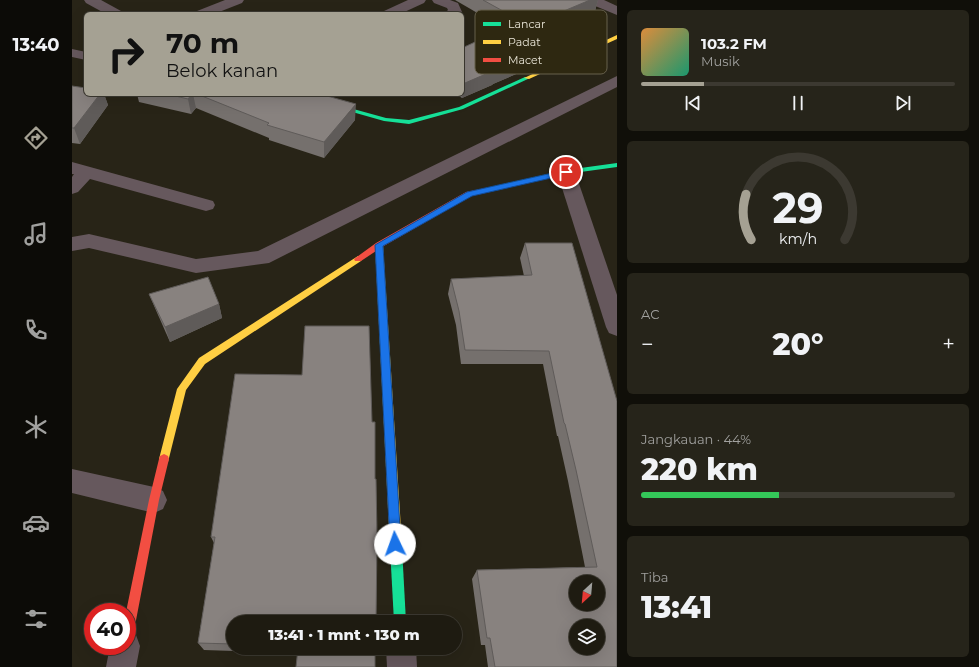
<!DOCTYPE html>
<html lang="id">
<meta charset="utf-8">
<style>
body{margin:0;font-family:Montserrat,sans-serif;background:#26241a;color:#f1f3f6;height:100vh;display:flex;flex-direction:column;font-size:15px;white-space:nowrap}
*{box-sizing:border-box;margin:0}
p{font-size:13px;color:#a1a19f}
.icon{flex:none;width:22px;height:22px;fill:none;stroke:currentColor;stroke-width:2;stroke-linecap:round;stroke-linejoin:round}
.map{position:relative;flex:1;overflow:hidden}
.panel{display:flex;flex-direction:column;gap:10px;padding:10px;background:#100f09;width:362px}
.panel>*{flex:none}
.banner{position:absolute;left:12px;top:12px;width:380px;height:84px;border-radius:6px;box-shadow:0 4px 16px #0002,0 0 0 1px #3c3931;background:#a5a193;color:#111;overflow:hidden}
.needle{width:26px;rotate:206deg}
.controls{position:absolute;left:497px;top:575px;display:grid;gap:8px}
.controls a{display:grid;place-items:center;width:36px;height:36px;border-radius:50%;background:#1e1b11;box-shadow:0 4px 16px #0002,0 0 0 1px #3c3931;font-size:20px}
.speed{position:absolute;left:12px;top:603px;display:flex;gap:8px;font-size:20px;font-weight:700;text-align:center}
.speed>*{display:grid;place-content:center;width:52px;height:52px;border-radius:50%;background:#1e1b11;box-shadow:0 4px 16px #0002,0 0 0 1px #3c3931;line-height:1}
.speed .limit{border:6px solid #d22;background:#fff;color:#111}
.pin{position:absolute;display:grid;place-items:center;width:34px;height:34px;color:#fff;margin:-17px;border:2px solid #fff;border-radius:50%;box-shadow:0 1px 4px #0007}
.me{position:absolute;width:44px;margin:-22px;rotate:357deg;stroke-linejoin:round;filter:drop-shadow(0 0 3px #0008)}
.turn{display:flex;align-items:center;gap:14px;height:84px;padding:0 16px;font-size:18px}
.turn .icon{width:52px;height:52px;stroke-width:2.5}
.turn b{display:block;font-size:28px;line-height:34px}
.big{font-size:30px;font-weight:800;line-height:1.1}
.panel .card{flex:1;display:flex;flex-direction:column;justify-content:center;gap:6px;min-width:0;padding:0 14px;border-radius:6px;background:#26241a}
.panel .dial{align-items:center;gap:0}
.dial svg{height:104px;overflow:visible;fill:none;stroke:#3c3931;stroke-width:7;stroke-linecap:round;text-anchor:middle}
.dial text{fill:#f1f3f6;stroke:none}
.song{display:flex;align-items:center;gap:12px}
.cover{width:48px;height:48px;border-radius:6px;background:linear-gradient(135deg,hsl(30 70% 55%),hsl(160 70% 35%))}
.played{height:4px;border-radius:2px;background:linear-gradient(90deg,#a5a193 20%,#3c3931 20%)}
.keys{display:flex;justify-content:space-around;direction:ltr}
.heat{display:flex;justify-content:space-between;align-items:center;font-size:22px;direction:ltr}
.charge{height:6px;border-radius:3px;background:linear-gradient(90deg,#34c759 44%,#3c3931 0)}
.trip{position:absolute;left:154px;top:615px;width:236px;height:40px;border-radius:20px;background:#1e1b11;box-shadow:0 4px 16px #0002,0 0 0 1px #3c3931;font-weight:800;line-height:40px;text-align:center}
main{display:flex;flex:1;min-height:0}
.dock{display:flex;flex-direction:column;width:72px;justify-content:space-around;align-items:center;background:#0c0b07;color:#a1a19f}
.dock .icon{width:28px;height:28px}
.dock .active{color:#a5a193}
.dock b{font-size:18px;color:#f1f3f6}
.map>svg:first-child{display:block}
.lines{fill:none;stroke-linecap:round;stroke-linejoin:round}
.street{fill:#66585d;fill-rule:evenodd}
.fast{fill:#16e098;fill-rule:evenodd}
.slow{fill:#ffcf43;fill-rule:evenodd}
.jam{fill:#f24e42;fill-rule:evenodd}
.wall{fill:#75706d}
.shaded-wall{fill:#5f5b59}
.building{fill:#88827f;stroke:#5f5b59;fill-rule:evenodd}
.route{fill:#1a73e8;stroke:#114b97}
.key{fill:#2e2811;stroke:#66604c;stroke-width:1}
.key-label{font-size:11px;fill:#e8e4d6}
</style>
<main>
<nav class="dock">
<b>13:40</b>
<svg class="icon active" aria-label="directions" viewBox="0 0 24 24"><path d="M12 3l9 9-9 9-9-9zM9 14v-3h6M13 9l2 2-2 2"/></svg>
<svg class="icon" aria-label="music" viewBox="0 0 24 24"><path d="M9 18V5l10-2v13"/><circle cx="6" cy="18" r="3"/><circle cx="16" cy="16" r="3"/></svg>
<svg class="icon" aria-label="phone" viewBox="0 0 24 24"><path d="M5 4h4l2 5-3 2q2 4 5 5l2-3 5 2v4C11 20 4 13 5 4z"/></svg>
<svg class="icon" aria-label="climate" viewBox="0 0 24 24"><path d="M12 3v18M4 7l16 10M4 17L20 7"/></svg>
<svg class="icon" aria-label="car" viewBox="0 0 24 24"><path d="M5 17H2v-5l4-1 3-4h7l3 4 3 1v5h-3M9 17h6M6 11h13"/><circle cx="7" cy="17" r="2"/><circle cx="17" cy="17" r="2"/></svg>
<svg class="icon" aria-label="filters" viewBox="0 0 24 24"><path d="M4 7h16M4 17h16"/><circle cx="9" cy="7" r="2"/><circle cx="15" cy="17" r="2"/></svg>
</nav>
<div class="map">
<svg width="545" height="667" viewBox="0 0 545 667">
<rect width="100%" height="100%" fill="#282417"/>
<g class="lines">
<g class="street">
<polygon points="12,0 29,0 49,11 51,14 34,14 14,3"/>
<polygon points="153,0 172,0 170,3 142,14 123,14 125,11"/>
<polygon points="336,0 354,0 352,3 328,14 310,14 312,11"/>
<polygon points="360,0 378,0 386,3 390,12 388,14 372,14 376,10 375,8 362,3"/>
<polygon points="514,0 532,0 545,6 545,15 516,3"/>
<polygon points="0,49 14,52 14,60 0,57"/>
<polygon points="545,76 545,87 197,263 124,273 17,248 0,251 0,237 17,234 124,259 186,251"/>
<polygon points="0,162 141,201 143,205 141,209 134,211 18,179 6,192 0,194 0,177 2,174 0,174"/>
<polygon points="494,166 500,168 503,172 545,295 545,336 537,333 534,327 485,172 488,168"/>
<polygon points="0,469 82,487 91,491 95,500 91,509 82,513 0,493"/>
<polygon points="55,632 64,635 68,646 64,667 34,667 38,646 55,646"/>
<polygon points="314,648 344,648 345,667 315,667"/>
</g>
<g class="fast">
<polygon points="453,77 458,78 391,109 337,124 312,121 217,94 227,94 314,118 337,120 387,107"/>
<polygon points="545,163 545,167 494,174 414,192 410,190 414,188 494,170"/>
<polygon points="323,524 327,525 329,529 334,622 322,622 317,529 319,525"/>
</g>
<g class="slow">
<polygon points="545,35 545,39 457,79 452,78"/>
<polygon points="307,242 311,245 329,529 327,533 323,534 319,533 317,529 303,245"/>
<polygon points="286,256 290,259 289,261 133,364 114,390 96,462 92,464 88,462 87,459 105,389 127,358"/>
</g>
<g class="jam">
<polygon points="414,188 418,190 417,192 399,196 310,247 289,261 283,261 282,259 304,243 394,192"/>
<polygon points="92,454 96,456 97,459 87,500 61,636 59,640 55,642 55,612 54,612 77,500 87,459 88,456"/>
</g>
</g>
<g class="wall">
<polygon points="383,0 526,0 523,11 493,23 504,48 421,84 420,85 390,98 384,94 390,94 390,48 433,29"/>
<polygon points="0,86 14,94 32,94 36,105 8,144 0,143"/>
<polygon points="65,94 220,94 283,120 252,158 197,140 197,138 124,108 119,114 67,102"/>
<polygon points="453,243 500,243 545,667 416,667 413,645 409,645 400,579 405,570 513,567 496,481 486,436 485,436 471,364 389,364 384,325 376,294 379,279 452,276 448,258"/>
<polygon points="77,294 147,304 150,318 98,342 83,308"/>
<polygon points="297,326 161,622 161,648 303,648 225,653 132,650 126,643 142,543 139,537 230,375"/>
</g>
<g class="shaded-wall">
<polygon points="518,0 526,0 523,11 476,31 480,16"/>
<polygon points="509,33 504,48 421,84 420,85 390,98 393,83 422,69"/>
<polygon points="28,94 32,94 36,105 8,144 2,128"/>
<polygon points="120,94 121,94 124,108 119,114 116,99"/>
<polygon points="284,104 283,120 252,158 252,142"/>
<polygon points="147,304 150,318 98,342 93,327"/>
</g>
<g class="building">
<polygon points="411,0 518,0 480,16 509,33 422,69 423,70 393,83 390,81 390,48 449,21"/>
<polygon points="0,86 14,88 14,94 28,94 2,128 0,128"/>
<polygon points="95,94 120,94 116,99"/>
<polygon points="125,94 220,94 223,95 225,94 248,94 284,104 252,142 195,125 197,123"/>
<path d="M453 243H500L545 401V667H423L418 638H415L405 570 525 567 504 470 493 424 492 423 477 351 393 350 387 311 379 279 460 275ZM504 582H526V604H504ZM504 626H526V648H504Z"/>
<polygon points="136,277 147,304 93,327 77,294"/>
<polygon points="233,326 297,326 300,422 303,422 303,479 304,479 305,536 304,622 161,622 161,644 126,643 143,537 139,537 163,374 230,375"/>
<polygon points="226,648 303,648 303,667 224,667"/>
</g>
<polygon class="route" points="494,170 498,172 497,174 400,196 311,246 329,544 327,548 323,549 319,548 318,544 303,245 395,192"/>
<rect x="403" y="10" width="132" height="64" rx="6" class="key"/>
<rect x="411" y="22" width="18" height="4" fill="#16e098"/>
<rect x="411" y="40" width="18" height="4" fill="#ffcf43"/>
<rect x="411" y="58" width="18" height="4" fill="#f24e42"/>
<g class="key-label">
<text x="436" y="28">Lancar</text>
<text x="436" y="46">Padat</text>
<text x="436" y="64">Macet</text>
</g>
</svg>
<div class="controls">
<a><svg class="needle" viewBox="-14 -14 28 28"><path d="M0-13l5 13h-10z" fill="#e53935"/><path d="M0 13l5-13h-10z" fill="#a1a19f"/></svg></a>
<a><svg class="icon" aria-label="layers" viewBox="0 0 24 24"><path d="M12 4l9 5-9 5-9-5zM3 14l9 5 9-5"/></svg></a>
</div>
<div class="speed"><div class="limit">40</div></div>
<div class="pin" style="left:494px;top:172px;background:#d93025"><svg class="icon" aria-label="arrive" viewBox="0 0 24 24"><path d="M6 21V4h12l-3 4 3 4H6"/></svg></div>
<svg class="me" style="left:323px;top:544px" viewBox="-20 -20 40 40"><circle r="19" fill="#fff"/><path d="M0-13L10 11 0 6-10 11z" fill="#1a73e8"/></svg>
<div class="trip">13:41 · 1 mnt · 130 m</div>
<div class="banner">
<div class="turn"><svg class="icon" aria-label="right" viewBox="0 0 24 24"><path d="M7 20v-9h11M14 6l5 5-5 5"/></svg><div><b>70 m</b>Belok kanan</div></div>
</div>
</div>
<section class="panel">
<div class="card">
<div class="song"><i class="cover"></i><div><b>103.2 FM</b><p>Musik</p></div></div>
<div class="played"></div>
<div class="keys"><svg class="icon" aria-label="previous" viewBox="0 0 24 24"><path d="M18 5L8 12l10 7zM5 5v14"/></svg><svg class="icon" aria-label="pause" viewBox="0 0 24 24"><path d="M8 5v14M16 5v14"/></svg><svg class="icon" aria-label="next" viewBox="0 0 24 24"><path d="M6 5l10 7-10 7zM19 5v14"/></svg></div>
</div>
<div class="card dial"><svg viewBox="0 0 100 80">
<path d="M14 69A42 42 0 1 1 86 69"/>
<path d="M14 69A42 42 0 0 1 10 34" stroke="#a5a193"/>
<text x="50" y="56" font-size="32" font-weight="700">29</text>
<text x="50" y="72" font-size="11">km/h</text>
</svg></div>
<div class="card"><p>AC</p>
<div class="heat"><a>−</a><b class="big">20°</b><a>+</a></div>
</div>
<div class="card"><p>Jangkauan · 44%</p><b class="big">220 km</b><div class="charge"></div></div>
<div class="card"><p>Tiba</p><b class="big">13:41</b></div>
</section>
</main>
